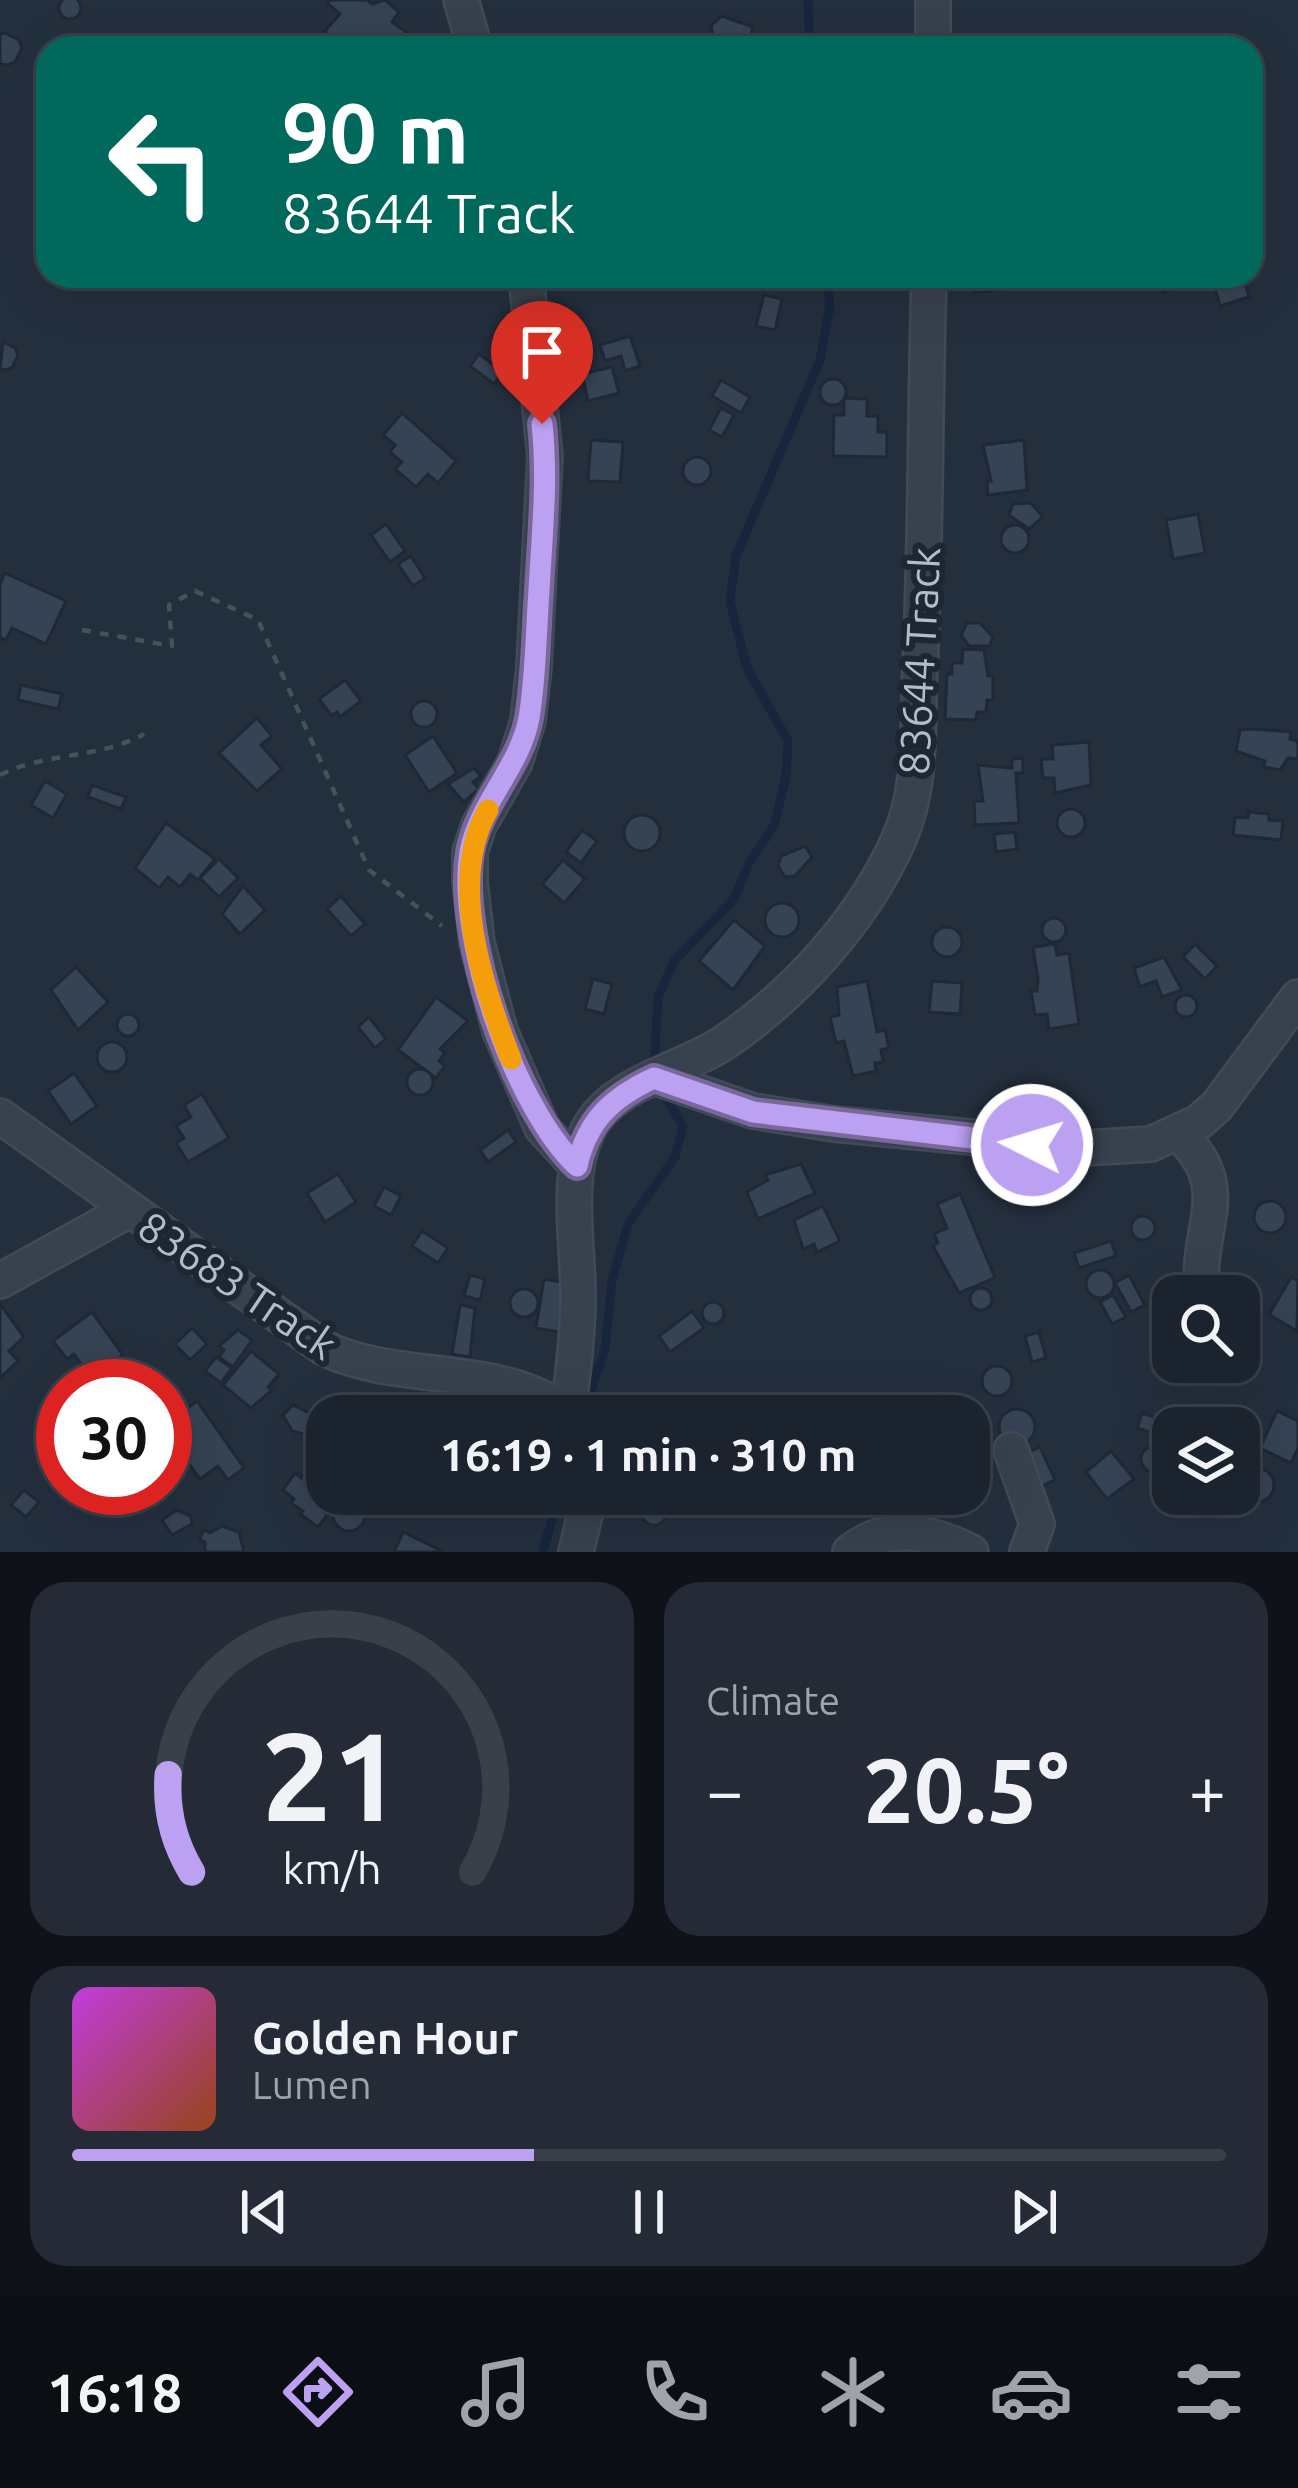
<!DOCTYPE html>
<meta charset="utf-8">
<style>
body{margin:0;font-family:Ubuntu,sans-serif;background:#242b36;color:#f1f3f6;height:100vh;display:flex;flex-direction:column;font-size:45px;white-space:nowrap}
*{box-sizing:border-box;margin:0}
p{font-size:39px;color:#a0a4aa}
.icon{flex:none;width:66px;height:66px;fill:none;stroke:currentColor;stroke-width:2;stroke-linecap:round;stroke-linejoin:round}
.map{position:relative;height:1552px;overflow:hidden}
.drawer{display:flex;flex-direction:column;gap:30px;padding:30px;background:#0f1319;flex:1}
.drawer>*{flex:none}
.guide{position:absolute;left:36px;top:36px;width:1227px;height:252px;border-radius:36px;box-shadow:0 12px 48px #0002,0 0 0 3px #39404a;background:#00695c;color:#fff;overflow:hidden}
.fabs{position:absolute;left:1152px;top:1275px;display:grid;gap:24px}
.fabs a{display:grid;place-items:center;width:108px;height:108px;border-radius:24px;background:#1b232e;box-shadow:0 12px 48px #0002,0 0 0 3px #39404a;font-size:60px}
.speed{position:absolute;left:36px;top:1359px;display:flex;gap:24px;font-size:60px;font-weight:700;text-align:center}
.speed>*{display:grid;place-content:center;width:156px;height:156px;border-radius:50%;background:#1b232e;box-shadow:0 12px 48px #0002,0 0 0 3px #39404a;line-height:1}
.speed .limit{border:18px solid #d22;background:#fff;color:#111}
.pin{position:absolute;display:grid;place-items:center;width:102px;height:102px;color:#fff;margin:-123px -51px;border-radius:50% 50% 50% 0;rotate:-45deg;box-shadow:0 0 12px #0007}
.pin .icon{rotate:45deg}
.me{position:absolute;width:132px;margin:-66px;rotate:275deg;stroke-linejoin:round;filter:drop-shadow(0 0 9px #0008)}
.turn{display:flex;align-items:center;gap:42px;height:252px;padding:0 48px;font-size:54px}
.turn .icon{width:156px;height:156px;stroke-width:2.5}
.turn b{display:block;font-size:84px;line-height:102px}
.big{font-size:90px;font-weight:600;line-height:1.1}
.drawer .card{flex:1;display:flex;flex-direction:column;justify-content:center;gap:18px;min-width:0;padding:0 42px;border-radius:36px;background:#242b36}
.drawer .dial{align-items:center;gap:0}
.dial svg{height:312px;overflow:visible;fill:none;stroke:#39404a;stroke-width:7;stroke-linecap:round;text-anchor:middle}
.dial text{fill:#f1f3f6;stroke:none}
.song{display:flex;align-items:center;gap:36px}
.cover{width:144px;height:144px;border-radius:18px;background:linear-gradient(135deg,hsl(290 70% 55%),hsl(20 70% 35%))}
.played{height:12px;border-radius:6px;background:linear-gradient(90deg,#bca0f2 40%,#39404a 40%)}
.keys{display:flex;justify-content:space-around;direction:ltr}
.heat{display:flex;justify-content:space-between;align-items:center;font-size:66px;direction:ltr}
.drawer .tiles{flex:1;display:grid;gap:30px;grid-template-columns:1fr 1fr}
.card:last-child{grid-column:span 2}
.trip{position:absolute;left:306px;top:1395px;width:684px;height:120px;border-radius:36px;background:#1b232e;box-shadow:0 12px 48px #0002,0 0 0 3px #39404a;font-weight:600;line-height:120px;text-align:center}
.menu{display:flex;height:192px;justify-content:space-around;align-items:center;background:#0b0e12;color:#a0a4aa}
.menu .icon{width:84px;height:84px}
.menu .selected{color:#bca0f2}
.menu b{font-size:54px;color:#f1f3f6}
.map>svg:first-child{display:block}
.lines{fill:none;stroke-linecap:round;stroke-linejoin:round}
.stream{stroke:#17263c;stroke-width:9}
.building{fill:#364354;stroke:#1f2835;stroke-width:3}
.minor-casing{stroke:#414a57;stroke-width:38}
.path{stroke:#3f5557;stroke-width:4.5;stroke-dasharray:9 9;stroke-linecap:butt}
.minor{stroke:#38414e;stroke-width:33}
.route-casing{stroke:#7a689d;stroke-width:30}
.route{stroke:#bca0f2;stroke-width:21}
.slow{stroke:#f59e0b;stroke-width:21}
.labels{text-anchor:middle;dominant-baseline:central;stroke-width:12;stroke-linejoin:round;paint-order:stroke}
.street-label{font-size:42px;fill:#b4bcc9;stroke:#1d2633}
</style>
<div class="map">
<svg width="1298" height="1552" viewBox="0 0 1298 1552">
<rect width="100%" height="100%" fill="#242f3e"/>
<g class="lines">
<g class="stream">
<polyline points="808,0 810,48"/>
<polyline points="654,1069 658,997 674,961 734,899 749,863 774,826 786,776 788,741 747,668 730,601 736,556 820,360 830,305 826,276"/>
<polyline points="582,1416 605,1350 612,1281 628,1224 675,1157 683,1126 661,1090"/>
<polyline points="543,1552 559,1494"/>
</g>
</g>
<g class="building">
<circle cx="70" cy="8" r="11"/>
<polygon points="330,0 367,0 372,4 385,0 399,12 392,22 426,46 355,48 361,41 356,37 344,48 325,31 340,14 327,3"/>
<polygon points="722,16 753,27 748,44 714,39 711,25"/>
<polygon points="5,33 19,40 22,48 15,62 7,65 0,64 0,34"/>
<polygon points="972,276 1011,276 1012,289 973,292"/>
<polygon points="1156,276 1190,276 1192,280 1164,293"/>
<polygon points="1244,279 1249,297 1220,306 1215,288"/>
<polygon points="764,295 782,299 775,330 756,326"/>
<polygon points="630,336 640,366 625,371 621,356 605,361 600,345"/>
<polygon points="3,342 15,348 18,355 12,368 5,370 0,369"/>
<polygon points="479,354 503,372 494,384 470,366"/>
<polygon points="612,367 619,393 588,401 582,374"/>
<circle cx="833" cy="392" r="13"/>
<polygon points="721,380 750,397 741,413 712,396"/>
<polygon points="844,398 867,399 867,416 878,416 878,432 887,432 887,457 833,456 834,415 844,415"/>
<polygon points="721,408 734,415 722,437 709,430"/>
<polygon points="402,413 456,461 438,483 428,474 416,487 395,469 402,462 390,452 395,445 383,435"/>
<polygon points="591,440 623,442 620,482 588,481"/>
<polygon points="1024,440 1027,490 988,495 987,481 991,481 983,445"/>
<circle cx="697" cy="471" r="14"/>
<polygon points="1031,503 1043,517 1029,529 1009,515 1013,504"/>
<polygon points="1198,514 1205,553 1173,559 1166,520"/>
<polygon points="386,524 405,551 390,562 371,535"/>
<circle cx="1015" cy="539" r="14"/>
<polygon points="411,556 425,578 413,586 398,564"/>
<polygon points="5,573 66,601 46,644 12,628 6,640 0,637 0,584"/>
<polygon points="967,623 980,623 993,637 989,646 969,646 961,635"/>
<polygon points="963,649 984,650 988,676 993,676 993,700 987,700 986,712 977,712 976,720 945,719 947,674 952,674 952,663 962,663"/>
<polygon points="345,680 361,701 340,717 337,712 332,716 319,699"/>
<polygon points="21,685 62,694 58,709 18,700"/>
<circle cx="424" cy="714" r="13"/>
<polygon points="257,718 272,736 261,745 282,769 257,791 219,753"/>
<polygon points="1254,729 1291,732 1290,739 1298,741 1298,759 1288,758 1280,770 1264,767 1265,761 1236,751 1240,730"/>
<polygon points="433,736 457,773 429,792 405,755"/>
<polygon points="1089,742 1091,785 1055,793 1054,778 1043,778 1041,759 1053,759 1052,745"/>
<polygon points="1023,758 1023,773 1016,773 1019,823 975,825 974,801 983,801 978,765 1012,768 1012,759"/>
<polygon points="474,768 481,776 473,782 479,789 464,802 448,784"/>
<polygon points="45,781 67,794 53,818 31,805"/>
<polygon points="92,785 126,797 121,809 88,797"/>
<circle cx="1071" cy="823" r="14"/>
<polygon points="1249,812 1269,814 1269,820 1283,821 1281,840 1233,835 1235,817 1248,818"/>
<circle cx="642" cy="833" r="18"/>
<polygon points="166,823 215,859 198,880 190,874 180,887 168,877 159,888 135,868"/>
<polygon points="582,830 597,841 581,863 566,852"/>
<polygon points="1015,832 1017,849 996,852 994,834"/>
<polygon points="805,846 812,857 795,876 785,877 778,866 781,856"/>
<polygon points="219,859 238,878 219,897 200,878"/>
<polygon points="563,860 585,879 564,903 542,884"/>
<polygon points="243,886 265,910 240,934 222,914"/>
<polygon points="341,896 365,924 351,936 327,909"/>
<circle cx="782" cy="920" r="17"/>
<circle cx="1054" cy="930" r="12"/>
<polygon points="734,920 765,946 733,990 699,961"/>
<circle cx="947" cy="942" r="15"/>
<polygon points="1055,944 1057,955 1069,953 1079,1024 1049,1029 1047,1014 1035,1015 1031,991 1037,991 1038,979 1033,947"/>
<polygon points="1195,944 1217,966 1205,979 1183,957"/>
<polygon points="1164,957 1182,990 1162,997 1156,981 1140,987 1134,968"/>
<polygon points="76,967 108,1002 78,1030 51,990"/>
<polygon points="593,979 612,984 604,1014 585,1009"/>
<polygon points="867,981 877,1032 885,1030 889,1048 881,1050 883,1062 875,1063 876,1071 853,1076 844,1041 836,1043 830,1017 839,1015 837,987"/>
<polygon points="932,981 962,983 960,1014 929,1012"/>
<circle cx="1186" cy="1006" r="11"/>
<polygon points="436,997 468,1021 440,1049 445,1053 439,1061 445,1066 436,1078 398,1050"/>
<circle cx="128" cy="1025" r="11"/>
<polygon points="369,1017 386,1039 375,1048 358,1027"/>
<circle cx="112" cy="1057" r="15"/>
<circle cx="420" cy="1082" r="13"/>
<polygon points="74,1073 97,1106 71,1124 48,1091"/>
<polygon points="202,1094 229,1138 188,1162 176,1143 184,1138 176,1126 191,1117 184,1105"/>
<polygon points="508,1130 516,1142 488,1162 480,1150"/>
<polygon points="801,1164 815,1193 758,1219 747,1192 768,1180 765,1175"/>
<polygon points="338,1174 356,1202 325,1222 307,1193"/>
<polygon points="384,1187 401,1196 391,1215 374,1206"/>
<polygon points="960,1194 995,1278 959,1293 933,1246 938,1243 934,1234 947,1228 937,1204"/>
<circle cx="1270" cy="1217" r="16"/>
<polygon points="823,1206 840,1241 817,1252 814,1244 803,1249 794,1220"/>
<circle cx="1143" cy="1228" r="12"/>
<polygon points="422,1231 448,1248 438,1263 412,1246"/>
<polygon points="1111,1241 1116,1256 1079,1268 1074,1253"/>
<circle cx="1100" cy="1284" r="14"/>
<polygon points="470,1275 485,1279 480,1300 464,1296"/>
<polygon points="1129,1275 1145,1305 1131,1312 1115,1283"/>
<polygon points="1291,1277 1298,1281 1297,1331 1269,1315"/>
<polygon points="544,1279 567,1283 559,1332 536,1328"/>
<circle cx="981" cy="1299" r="11"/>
<circle cx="524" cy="1303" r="14"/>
<polygon points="1113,1295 1126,1317 1112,1324 1100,1302"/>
<circle cx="713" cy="1313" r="11"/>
<polygon points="0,1304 24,1337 9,1351 18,1361 0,1378"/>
<polygon points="460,1305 475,1308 470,1357 452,1354"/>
<polygon points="692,1311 704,1328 670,1352 659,1336"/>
<polygon points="92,1312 123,1355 118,1358 128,1371 107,1386 94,1375 91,1378 74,1354 67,1359 53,1341"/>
<polygon points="192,1328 207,1344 190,1360 175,1344"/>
<polygon points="238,1330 252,1340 233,1367 219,1357 224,1350 219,1346"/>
<polygon points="1039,1332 1046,1358 1032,1362 1025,1336"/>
<polygon points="251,1351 279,1374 268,1387 272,1390 251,1408 223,1385"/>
<polygon points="216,1357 232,1368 221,1383 205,1371"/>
<circle cx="997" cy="1381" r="15"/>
<polygon points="464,1395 502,1415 501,1416 467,1416 456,1411"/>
<circle cx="54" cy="1409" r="13"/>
<polygon points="197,1401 244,1468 228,1480 218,1466 200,1479 183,1456 171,1464 165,1455 167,1423"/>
<polygon points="293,1405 309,1413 312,1425 304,1434 292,1431 283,1415"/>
<circle cx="1017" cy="1427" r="18"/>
<polygon points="1277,1411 1298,1421 1298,1448 1291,1463 1260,1448"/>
<polygon points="1142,1413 1170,1422 1165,1437 1137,1428"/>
<circle cx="1154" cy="1459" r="13"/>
<polygon points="1040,1447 1055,1480 1039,1487 1025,1454"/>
<polygon points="1111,1451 1134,1479 1107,1499 1086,1472"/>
<polygon points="311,1464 327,1476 327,1494 343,1494 318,1527 300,1514 303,1511 291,1503 294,1499 283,1490 295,1473 301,1478"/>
<circle cx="1257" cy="1485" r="17"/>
<polygon points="24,1490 39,1502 26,1517 11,1505"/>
<polygon points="416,1494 466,1494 457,1516 414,1498"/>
<circle cx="654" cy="1512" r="13"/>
<circle cx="349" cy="1515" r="16"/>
<polygon points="177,1510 191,1516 192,1524 172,1535 162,1520"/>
<polygon points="222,1526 239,1532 244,1552 205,1552 205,1542 199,1539 204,1530 210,1533"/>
<polygon points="403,1532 444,1552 394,1552"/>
</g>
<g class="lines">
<g class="minor-casing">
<g id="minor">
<polyline points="461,0 475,48"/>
<polyline points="933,48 933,0"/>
<polyline points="526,276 545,456 534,667 528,721 515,762 479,825 470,852 470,881 477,943 500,1031 542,1128 577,1166"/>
<polyline points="654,1077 753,1111 834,1124 1085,1148 1151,1144 1199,1122 1217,1106 1298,997"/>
<path d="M0 1116 324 1348C400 1385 501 1360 571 1416"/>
<path d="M1178 1133C1239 1190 1193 1227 1203 1296"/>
<polyline points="0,1281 127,1211"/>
<path d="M568 1413C573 1373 578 1334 578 1295 578 1244 565 1179 587 1132 610 1083 680 1071 722 1044 795 995 863 920 899 839 923 784 917 727 920 668 926 538 925 407 929 276"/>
<polyline points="1011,1450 1037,1524 1027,1552"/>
<polyline points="576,1552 590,1494"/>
<path d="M850 1552C888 1521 931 1532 971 1552"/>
</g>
</g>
<g class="path">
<polyline points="82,630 172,646 169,605 195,591 258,620 369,870 442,926"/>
<path d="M0 775C46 752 99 759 144 734"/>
</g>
<use href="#minor" class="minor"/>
</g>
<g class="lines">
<g class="route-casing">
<path id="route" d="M542 424C548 480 542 534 539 590 536 632 536 676 529 718 520 767 479 803 470 852 456 938 515 1107 577 1166 587 1120 613 1097 654 1078L753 1112 1032 1145"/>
</g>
<use href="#route" class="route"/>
<path class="slow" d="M488 810C447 881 483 987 511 1059"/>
</g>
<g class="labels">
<g class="street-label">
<text transform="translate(919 661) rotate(-87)">83644 Track</text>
<text transform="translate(238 1285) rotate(34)">83683 Track</text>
</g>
</g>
</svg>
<div class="fabs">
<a><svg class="icon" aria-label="search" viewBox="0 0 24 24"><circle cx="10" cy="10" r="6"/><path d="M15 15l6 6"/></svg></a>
<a><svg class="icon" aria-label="layers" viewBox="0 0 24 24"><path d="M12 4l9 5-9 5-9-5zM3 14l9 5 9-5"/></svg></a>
</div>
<div class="speed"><div class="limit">30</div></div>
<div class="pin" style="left:542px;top:424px;background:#d93025"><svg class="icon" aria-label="arrive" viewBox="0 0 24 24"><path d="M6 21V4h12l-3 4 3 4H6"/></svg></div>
<svg class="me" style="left:1032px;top:1145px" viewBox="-20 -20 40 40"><circle r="17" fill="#bca0f2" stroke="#fff" stroke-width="3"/><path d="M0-11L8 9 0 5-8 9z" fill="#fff"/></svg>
<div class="trip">16:19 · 1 min · 310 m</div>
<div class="guide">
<div class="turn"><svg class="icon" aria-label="left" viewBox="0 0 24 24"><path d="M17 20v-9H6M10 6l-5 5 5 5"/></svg><div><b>90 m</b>83644 Track</div></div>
</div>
</div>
<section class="drawer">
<div class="tiles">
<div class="card dial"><svg viewBox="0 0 100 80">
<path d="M14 69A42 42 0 1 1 86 69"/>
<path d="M14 69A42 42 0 0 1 8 44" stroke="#bca0f2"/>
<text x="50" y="56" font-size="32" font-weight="700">21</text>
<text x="50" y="72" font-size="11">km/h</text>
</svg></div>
<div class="card"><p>Climate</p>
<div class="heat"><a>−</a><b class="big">20.5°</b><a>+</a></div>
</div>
<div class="card">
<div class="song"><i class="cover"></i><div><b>Golden Hour</b><p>Lumen</p></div></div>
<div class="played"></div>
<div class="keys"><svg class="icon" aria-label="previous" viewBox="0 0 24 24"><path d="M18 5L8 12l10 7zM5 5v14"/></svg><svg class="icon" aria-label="pause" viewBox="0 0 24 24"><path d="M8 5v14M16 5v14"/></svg><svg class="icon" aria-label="next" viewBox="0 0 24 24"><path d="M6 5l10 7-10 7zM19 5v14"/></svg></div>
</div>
</div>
</section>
<nav class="menu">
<b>16:18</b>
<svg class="icon selected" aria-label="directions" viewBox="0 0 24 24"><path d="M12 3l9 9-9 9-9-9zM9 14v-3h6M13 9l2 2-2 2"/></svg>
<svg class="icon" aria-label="music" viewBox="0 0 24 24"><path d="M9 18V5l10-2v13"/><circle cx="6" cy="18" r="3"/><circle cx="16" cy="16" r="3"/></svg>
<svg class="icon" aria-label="phone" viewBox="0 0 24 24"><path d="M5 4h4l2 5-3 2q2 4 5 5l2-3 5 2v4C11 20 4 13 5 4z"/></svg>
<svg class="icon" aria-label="climate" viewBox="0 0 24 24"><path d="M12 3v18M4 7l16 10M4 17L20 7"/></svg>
<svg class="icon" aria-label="car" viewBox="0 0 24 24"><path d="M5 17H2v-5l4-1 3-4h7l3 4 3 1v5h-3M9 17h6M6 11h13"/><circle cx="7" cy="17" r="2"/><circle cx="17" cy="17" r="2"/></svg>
<svg class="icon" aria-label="filters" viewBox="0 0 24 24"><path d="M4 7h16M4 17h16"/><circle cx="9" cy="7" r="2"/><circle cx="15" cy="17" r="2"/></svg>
</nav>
